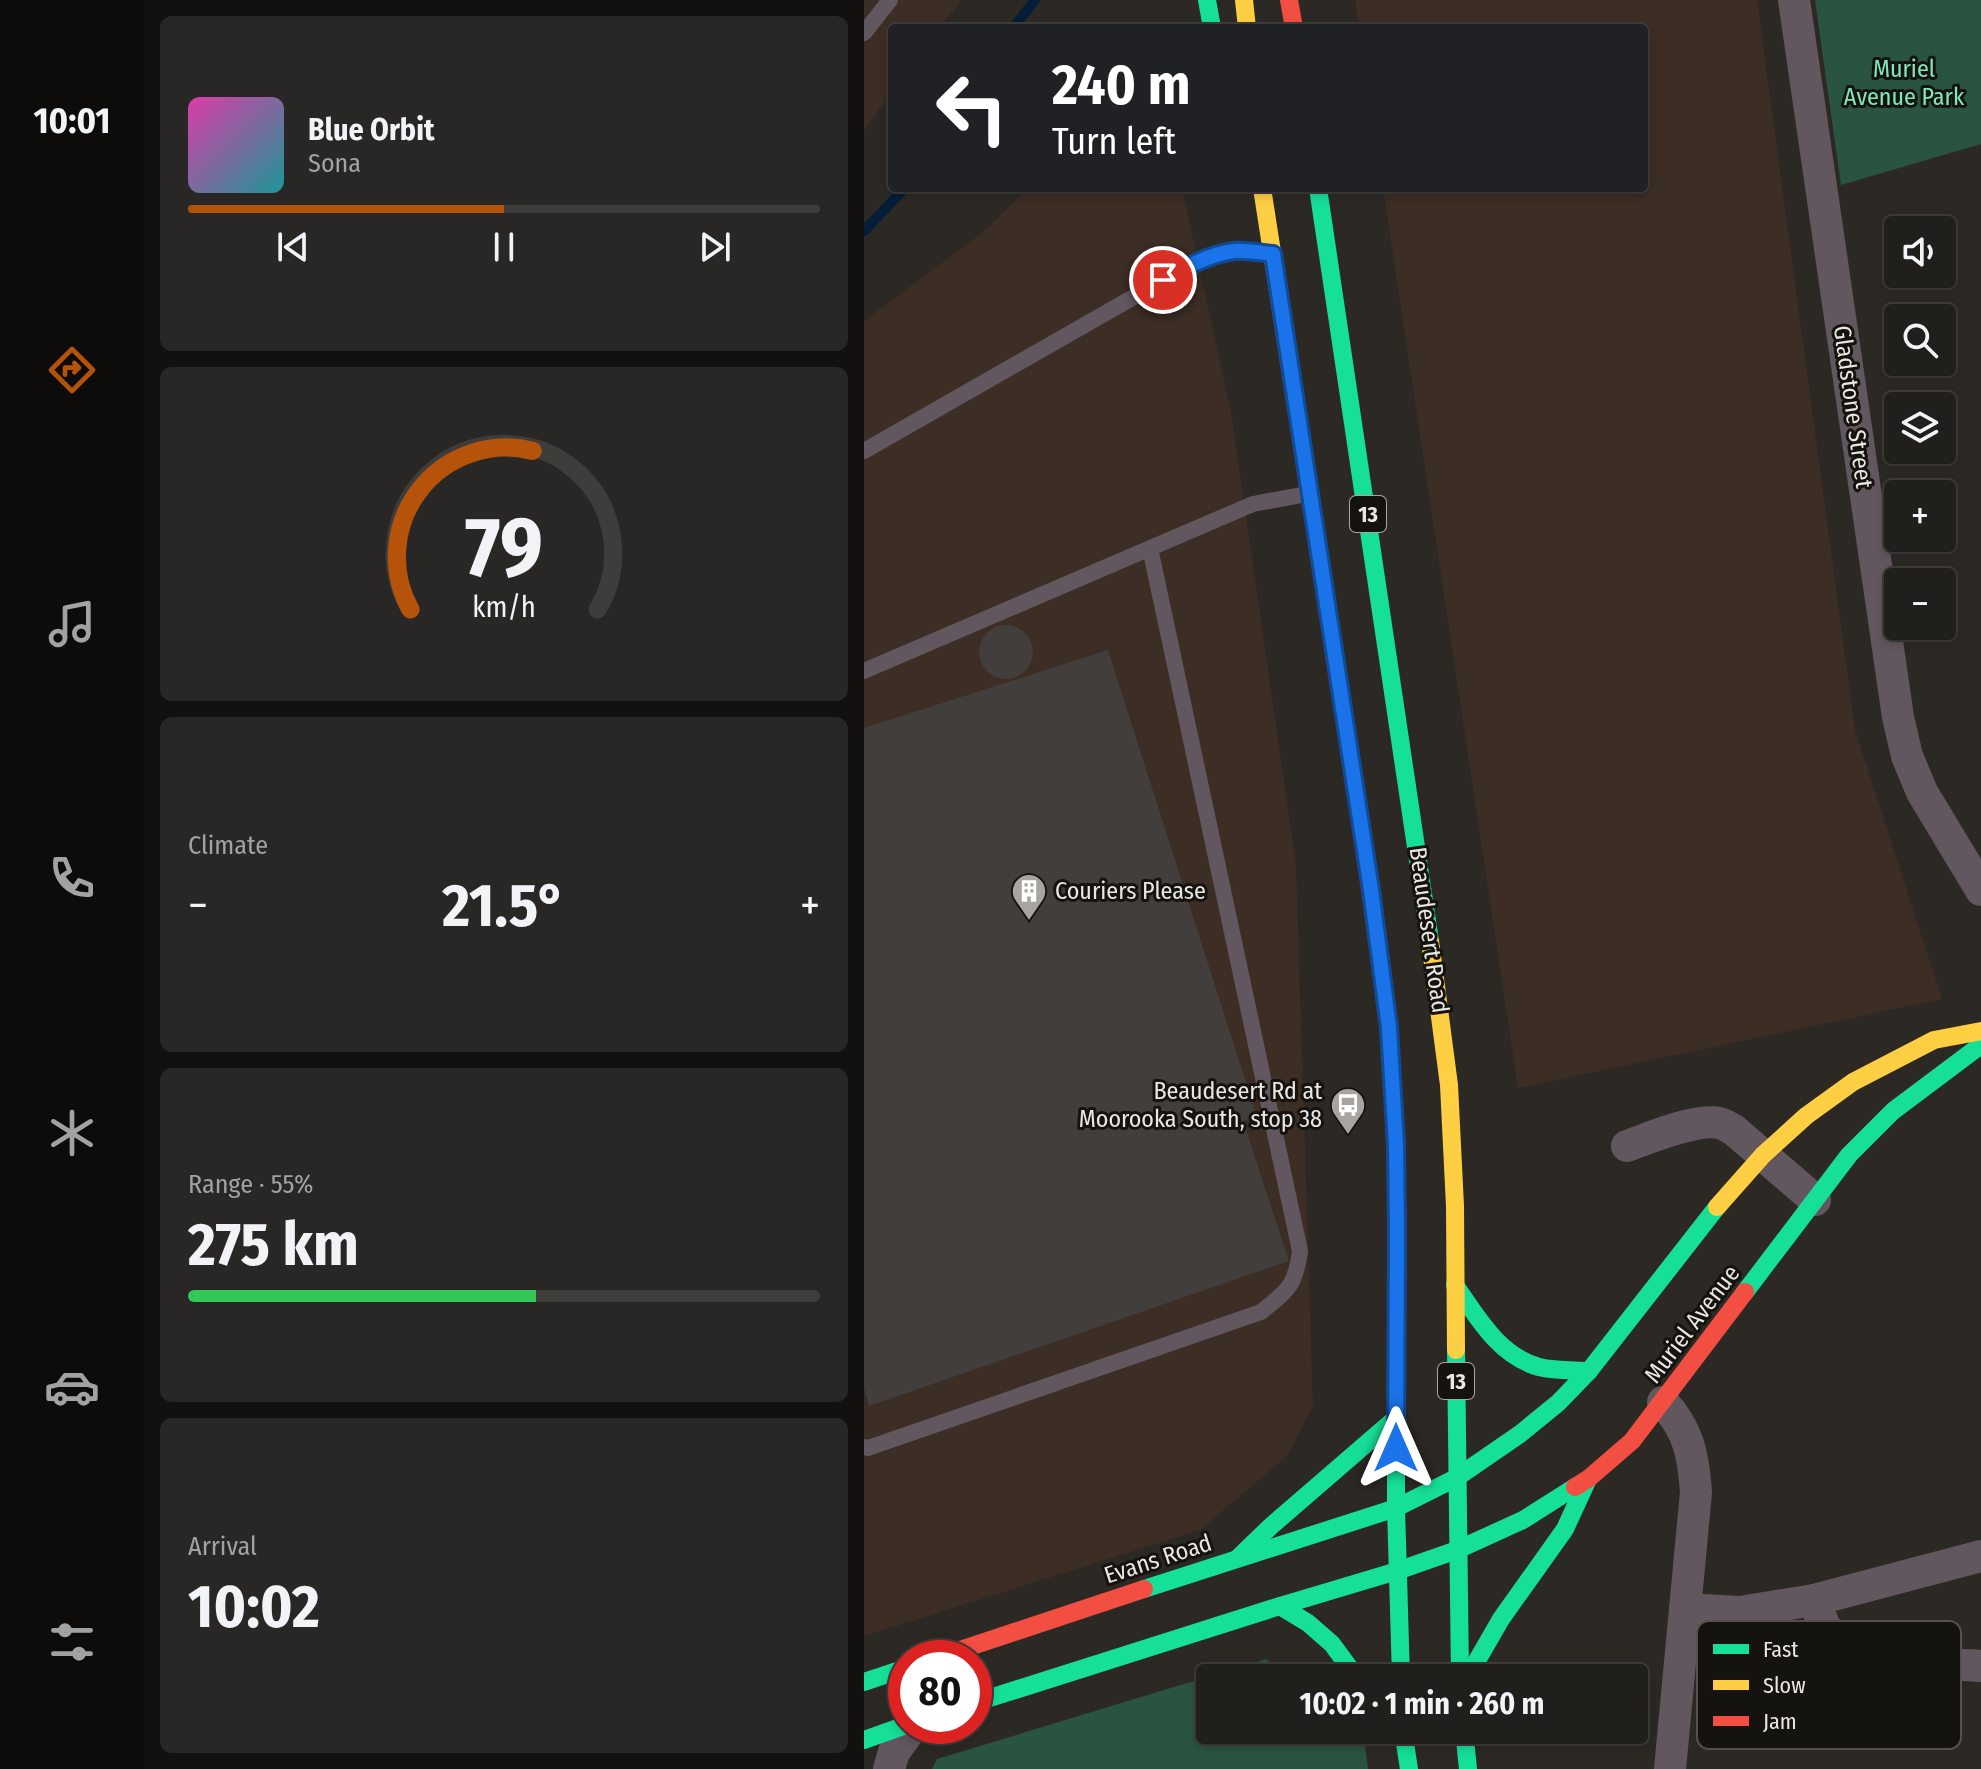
<!DOCTYPE html>
<meta charset="utf-8">
<style>
body{margin:0;font-family:"Fira Sans Condensed",sans-serif;background:#292725;color:#f1f3f6;height:100vh;display:flex;flex-direction:column;font-size:30px;white-space:nowrap}
*{box-sizing:border-box;margin:0}
p{font-size:26px;color:#a2a2a3}
.icon{flex:none;width:44px;height:44px;fill:none;stroke:currentColor;stroke-width:2;stroke-linecap:round;stroke-linejoin:round}
.map{position:relative;flex:1;overflow:hidden}
.panel{display:flex;flex-direction:column;gap:16px;padding:16px;background:#12110f;width:720px}
.panel>*{flex:none}
.guide{position:absolute;left:24px;top:24px;width:760px;height:168px;border-radius:8px;box-shadow:0 4px 12px #0003,0 0 0 2px #3e3d3b;background:#202124;color:#fff;overflow:hidden}
.tools{position:absolute;left:1020px;top:216px;display:grid;gap:16px}
.tools a{display:grid;place-items:center;width:72px;height:72px;border-radius:8px;background:#211f1c;box-shadow:0 4px 12px #0003,0 0 0 2px #3e3d3b;font-size:40px}
.speed{position:absolute;left:24px;top:1640px;display:flex;gap:16px;font-size:40px;font-weight:700;text-align:center}
.speed>*{display:grid;place-content:center;width:104px;height:104px;border-radius:50%;background:#211f1c;box-shadow:0 4px 12px #0003,0 0 0 2px #3e3d3b;line-height:1}
.speed .limit{border:12px solid #d22;background:#fff;color:#111}
.pin{position:absolute;display:grid;place-items:center;width:68px;height:68px;color:#fff;margin:-34px;border:4px solid #fff;border-radius:50%;box-shadow:0 2px 8px #0007}
.me{position:absolute;width:88px;margin:-44px;rotate:0deg;stroke-linejoin:round;filter:drop-shadow(0 0 6px #0008)}
.turn{display:flex;align-items:center;gap:28px;height:168px;padding:0 32px;font-size:36px}
.turn .icon{width:104px;height:104px;stroke-width:2.5}
.turn b{display:block;font-size:56px;line-height:68px}
.big{font-size:60px;font-weight:700;line-height:1.1}
.panel .widget{flex:1;display:flex;flex-direction:column;justify-content:center;gap:12px;min-width:0;padding:0 28px;border-radius:12px;background:#292725}
.panel .dial{align-items:center;gap:0}
.dial svg{height:208px;overflow:visible;fill:none;stroke:#3e3d3b;stroke-width:7;stroke-linecap:round;text-anchor:middle}
.dial text{fill:#f1f3f6;stroke:none}
.song{display:flex;align-items:center;gap:24px}
.cover{width:96px;height:96px;border-radius:12px;background:linear-gradient(135deg,hsl(320 70% 55%),hsl(180 70% 35%))}
.played{height:8px;border-radius:4px;background:linear-gradient(90deg,#b45309 50%,#3e3d3b 50%)}
.keys{display:flex;justify-content:space-around;direction:ltr}
.heat{display:flex;justify-content:space-between;align-items:center;font-size:44px;direction:ltr}
.charge{height:12px;border-radius:6px;background:linear-gradient(90deg,#34c759 55%,#3e3d3b 0)}
.trip{position:absolute;left:332px;top:1664px;width:452px;height:80px;border-radius:8px;background:#211f1c;box-shadow:0 4px 12px #0003,0 0 0 2px #3e3d3b;font-weight:700;line-height:80px;text-align:center}
main{display:flex;flex:1;min-height:0}
.menu{display:flex;flex-direction:column;width:144px;justify-content:space-around;align-items:center;background:#0d0c0b;color:#a2a2a3}
.menu .icon{width:56px;height:56px}
.menu .on{color:#b45309}
.menu b{font-size:36px;color:#f1f3f6}
.map>svg:first-child{display:block}
.industrial{fill:#3c2d25}
.green{fill:#2a5442}
.lines{fill:none;stroke-linecap:round;stroke-linejoin:round}
.stream{stroke:#041d38;stroke-width:10}
.building{fill:#413e3b}
.lane{stroke:#62575e;stroke-width:16}
.street{stroke:#62575e;stroke-width:32}
.fast{stroke:#16e098;stroke-width:18}
.slow{stroke:#ffcf43;stroke-width:18}
.jam{stroke:#f24e42;stroke-width:18}
.route-casing{stroke:#114b97;stroke-width:20}
.route{stroke:#1a73e8;stroke-width:14}
.labels{text-anchor:middle;dominant-baseline:central;stroke-width:6;stroke-linejoin:round;paint-order:stroke}
.shield{fill:#15130f;stroke:#aaa7a2;stroke-width:2}
.shield-label{font-size:22px;font-weight:bold;fill:#eae6e1}
.park-label{font-size:24px;fill:#81e6b8;stroke:#15130f}
.street-label{font-size:24px;fill:#eae6e1;stroke:#15130f}
.poi-label{font-size:24px;fill:#eae6e1;stroke:#15130f;text-anchor:start}
.key{fill:#15130f;stroke:#55524e;stroke-width:2}
.key-label{font-size:22px;fill:#eae6e1}
</style>
<main>
<nav class="menu">
<b>10:01</b>
<svg class="icon on" aria-label="directions" viewBox="0 0 24 24"><path d="M12 3l9 9-9 9-9-9zM9 14v-3h6M13 9l2 2-2 2"/></svg>
<svg class="icon" aria-label="music" viewBox="0 0 24 24"><path d="M9 18V5l10-2v13"/><circle cx="6" cy="18" r="3"/><circle cx="16" cy="16" r="3"/></svg>
<svg class="icon" aria-label="phone" viewBox="0 0 24 24"><path d="M5 4h4l2 5-3 2q2 4 5 5l2-3 5 2v4C11 20 4 13 5 4z"/></svg>
<svg class="icon" aria-label="climate" viewBox="0 0 24 24"><path d="M12 3v18M4 7l16 10M4 17L20 7"/></svg>
<svg class="icon" aria-label="car" viewBox="0 0 24 24"><path d="M5 17H2v-5l4-1 3-4h7l3 4 3 1v5h-3M9 17h6M6 11h13"/><circle cx="7" cy="17" r="2"/><circle cx="17" cy="17" r="2"/></svg>
<svg class="icon" aria-label="filters" viewBox="0 0 24 24"><path d="M4 7h16M4 17h16"/><circle cx="9" cy="7" r="2"/><circle cx="15" cy="17" r="2"/></svg>
</nav>
<section class="panel">
<div class="widget">
<div class="song"><i class="cover"></i><div><b>Blue Orbit</b><p>Sona</p></div></div>
<div class="played"></div>
<div class="keys"><svg class="icon" aria-label="previous" viewBox="0 0 24 24"><path d="M18 5L8 12l10 7zM5 5v14"/></svg><svg class="icon" aria-label="pause" viewBox="0 0 24 24"><path d="M8 5v14M16 5v14"/></svg><svg class="icon" aria-label="next" viewBox="0 0 24 24"><path d="M6 5l10 7-10 7zM19 5v14"/></svg></div>
</div>
<div class="widget dial"><svg viewBox="0 0 100 80">
<path d="M14 69A42 42 0 1 1 86 69"/>
<path d="M14 69A42 42 0 0 1 61 8" stroke="#b45309"/>
<text x="50" y="56" font-size="32" font-weight="700">79</text>
<text x="50" y="72" font-size="11">km/h</text>
</svg></div>
<div class="widget"><p>Climate</p>
<div class="heat"><a>−</a><b class="big">21.5°</b><a>+</a></div>
</div>
<div class="widget"><p>Range · 55%</p><b class="big">275 km</b><div class="charge"></div></div>
<div class="widget"><p>Arrival</p><b class="big">10:02</b></div>
</section>
<div class="map">
<svg width="1117" height="1769" viewBox="0 0 1117 1769">
<rect width="100%" height="100%" fill="#2c2925"/>
<g class="industrial">
<polygon points="0,0 97,0 76,28 28,28 28,92 0,130"/>
<polygon points="491,0 893,0 991,730 1078,999 654,1088 519,188 780,188 780,28 495,28"/>
<polygon points="164,188 318,188 367,412 432,864 449,1406 424,1455 336,1530 0,1636 0,321 118,233"/>
</g>
<g class="green">
<polygon points="951,0 1117,0 1117,144 977,185"/>
<polygon points="402,1659 424,1678 346,1678 346,1730 484,1730 501,1745 504,1769 68,1769 73,1759"/>
</g>
<g class="lines">
<g class="stream">
<polyline points="149,28 171,0"/>
<polyline points="0,231 41,188"/>
</g>
</g>
<g class="building">
<circle cx="142" cy="652" r="27"/>
<polygon points="244,650 393,1117 379,1121 425,1261 5,1406 0,1388 0,728"/>
</g>
<g class="lines">
<g class="lane">
<polyline points="0,33 26,0"/>
<polyline points="0,451 324,266 350,256 372,251 408,254"/>
<polyline points="0,671 389,504 443,494"/>
<path d="M0 1447 4 1448 397 1312C424 1290 431 1287 436 1251L286 548"/>
</g>
<g class="street">
<polyline points="930,0 1034,717 1043,756 1058,792 1117,890"/>
<path d="M763 1146C785 1138 832 1118 855 1123 861 1124 866 1128 871 1131L951 1200"/>
<path d="M799 1402C825 1431 829 1454 832 1492L806 1769"/>
<path d="M950 1600C956 1615 961 1632 974 1643 1001 1665 1081 1663 1117 1666"/>
<polyline points="821,1609 876,1612 950,1600 1117,1556"/>
<polyline points="25,1769 30,1752 49,1726"/>
</g>
<g class="fast">
<polyline points="343,0 348,28"/>
<polyline points="454,188 566,941"/>
<polyline points="482,727 507,890 525,1028 532,1145 532,1508 537,1678"/>
<path d="M591 1285C613 1317 635 1356 675 1367 691 1371 708 1370 725 1371"/>
<polyline points="881,1292 985,1155 1029,1111 1117,1045"/>
<polyline points="592,1350 596,1678"/>
<polyline points="375,1557 406,1527 532,1418"/>
<polyline points="280,1589 532,1508 592,1478 656,1434 694,1403 725,1371 853,1207"/>
<polyline points="416,1606 444,1623 468,1644 493,1678"/>
<polyline points="603,1678 637,1619 701,1529 724,1479"/>
<polyline points="0,1682 42,1668"/>
<polyline points="110,1703 416,1606 533,1571 593,1550 659,1520 711,1487"/>
<polyline points="539,1730 545,1769"/>
<polyline points="600,1730 604,1769"/>
<polyline points="0,1740 42,1725"/>
</g>
<g class="slow">
<polyline points="380,0 383,28"/>
<polyline points="398,188 482,727"/>
<polyline points="566,941 585,1085 591,1206 592,1350"/>
<polyline points="853,1207 899,1155 942,1116 989,1082 1070,1040 1117,1031"/>
</g>
<g class="jam">
<polyline points="425,0 430,28"/>
<polyline points="711,1487 724,1479 768,1441 881,1292"/>
<polyline points="72,1658 280,1589"/>
</g>
</g>
<g class="lines">
<g class="route-casing">
<path id="route" d="M299 280C321 268 345 254 370 251 383 250 397 253 409 254L507 890 525 1028 532 1145 533 1231 532 1448"/>
</g>
<use href="#route" class="route"/>
</g>
<defs>
<g id="building-pin" transform="scale(1.8)"><path d="M0 17L-7.5 6A9.5 9.5 0 1 1 7.5 6Z" fill="#a8a49f" stroke="#15130f"/><path d="M-4-6H4V6H1V3H-1V6H-4ZM-2.5-4.3h1.7v1.8h-1.7ZM.8-4.3h1.7v1.8H.8ZM-2.5-1h1.7V.8h-1.7ZM.8-1h1.7V.8H.8Z" fill="#fff"/></g>
<g id="bus-pin" transform="scale(1.8)"><path d="M0 17L-7.5 6A9.5 9.5 0 1 1 7.5 6Z" fill="#a8a49f" stroke="#15130f"/><path d="M-5-6H5V4H4V6H2V4H-2V6H-4V4H-5ZM-3.5-4V0h7V-4ZM-3.5 1.2v1.5H-2V1.2ZM2 1.2v1.5H3.5V1.2Z" fill="#fff"/></g>
</defs>
<g fill-rule="evenodd">
<use href="#building-pin" x="165" y="891"/>
<use href="#bus-pin" x="484" y="1105"/>
</g>
<g class="labels">
<g class="shield">
<rect x="486" y="496" width="36" height="36" rx="6"/>
<rect x="574" y="1363" width="36" height="36" rx="6"/>
</g>
<g class="shield-label">
<text x="504" y="514">13</text>
<text x="592" y="1381">13</text>
</g>
<g class="park-label">
<text x="1040" y="69">Muriel<tspan x="1040" dy="28">Avenue Park</tspan></text>
</g>
<g class="street-label">
<text transform="translate(989 407) rotate(82)">Gladstone Street</text>
<text transform="translate(565 930) rotate(82)">Beaudesert Road</text>
<text transform="translate(828 1324) rotate(-53)">Muriel Avenue</text>
<text transform="translate(294 1559) rotate(-18)">Evans Road</text>
</g>
<g class="poi-label">
<text x="191" y="891">Couriers Please</text>
<text x="458" y="1091" text-anchor="end">Beaudesert Rd at<tspan x="458" dy="28">Moorooka South, stop 38</tspan></text>
</g>
</g>
<rect x="833" y="1621" width="264" height="128" rx="12" class="key"/>
<rect x="849" y="1644" width="36" height="10" fill="#16e098"/>
<rect x="849" y="1680" width="36" height="10" fill="#ffcf43"/>
<rect x="849" y="1716" width="36" height="10" fill="#f24e42"/>
<g class="key-label">
<text x="899" y="1657">Fast</text>
<text x="899" y="1693">Slow</text>
<text x="899" y="1729">Jam</text>
</g>
</svg>
<div class="tools">
<a><svg class="icon" aria-label="sound" viewBox="0 0 24 24"><path d="M4 9h4l5-4v14l-5-4H4zM17 9q2 3 0 6"/></svg></a>
<a><svg class="icon" aria-label="search" viewBox="0 0 24 24"><circle cx="10" cy="10" r="6"/><path d="M15 15l6 6"/></svg></a>
<a><svg class="icon" aria-label="layers" viewBox="0 0 24 24"><path d="M12 4l9 5-9 5-9-5zM3 14l9 5 9-5"/></svg></a>
<a>+</a>
<a>−</a>
</div>
<div class="speed"><div class="limit">80</div></div>
<div class="pin" style="left:299px;top:280px;background:#d93025"><svg class="icon" aria-label="arrive" viewBox="0 0 24 24"><path d="M6 21V4h12l-3 4 3 4H6"/></svg></div>
<svg class="me" style="left:532px;top:1448px" viewBox="-20 -20 40 40"><path d="M0-17L14 15 0 8-14 15z" fill="#1a73e8" stroke="#fff" stroke-width="4"/></svg>
<div class="trip">10:02 · 1 min · 260 m</div>
<div class="guide">
<div class="turn"><svg class="icon" aria-label="left" viewBox="0 0 24 24"><path d="M17 20v-9H6M10 6l-5 5 5 5"/></svg><div><b>240 m</b>Turn left</div></div>
</div>
</div>
</main>
